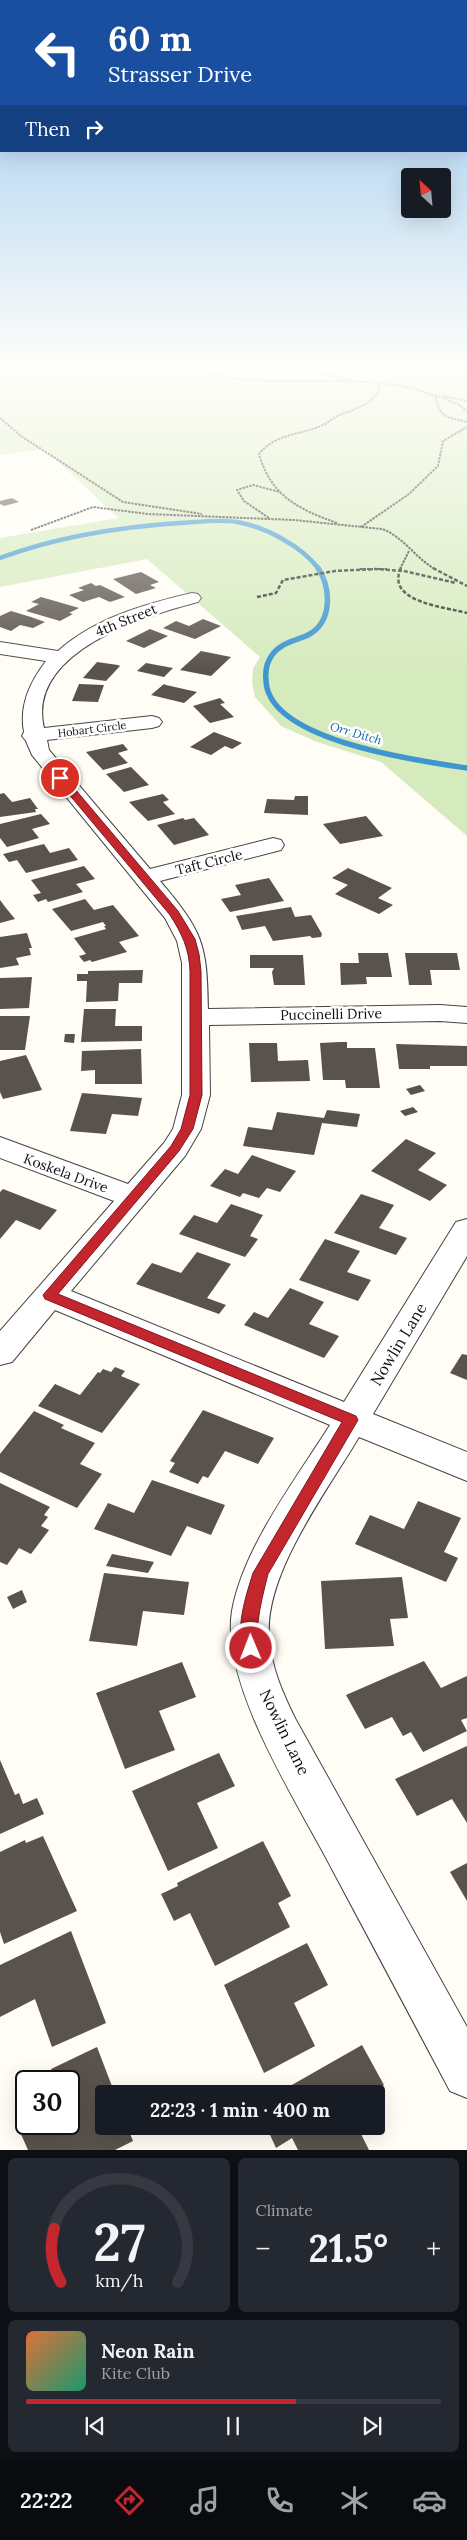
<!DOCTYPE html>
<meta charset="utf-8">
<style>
body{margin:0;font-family:Lora,serif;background:#242831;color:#f1f3f6;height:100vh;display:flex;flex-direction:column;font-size:19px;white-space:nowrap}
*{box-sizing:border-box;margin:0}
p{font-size:16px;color:#9ea1a6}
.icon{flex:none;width:28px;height:28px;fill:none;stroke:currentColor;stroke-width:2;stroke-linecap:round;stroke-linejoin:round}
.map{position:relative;height:2150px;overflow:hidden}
.details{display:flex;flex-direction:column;gap:8px;padding:8px;background:#0d0f14;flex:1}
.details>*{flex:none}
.banner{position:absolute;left:0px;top:0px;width:468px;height:152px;box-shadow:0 5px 20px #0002;background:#1a4fa0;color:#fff;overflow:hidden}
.needle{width:32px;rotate:334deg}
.controls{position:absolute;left:401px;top:168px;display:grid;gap:10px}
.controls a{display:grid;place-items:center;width:50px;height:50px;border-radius:5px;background:#171b24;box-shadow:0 5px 20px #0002;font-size:25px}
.speed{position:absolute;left:15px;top:2070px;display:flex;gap:10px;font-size:25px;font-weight:700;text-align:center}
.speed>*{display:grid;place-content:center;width:65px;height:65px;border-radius:50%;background:#171b24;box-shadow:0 5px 20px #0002;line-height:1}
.speed .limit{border:2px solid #111;border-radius:8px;background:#fff;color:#111}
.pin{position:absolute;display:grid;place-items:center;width:42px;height:42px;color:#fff;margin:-21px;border:2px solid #fff;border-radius:50%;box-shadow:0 1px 5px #0007}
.me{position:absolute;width:55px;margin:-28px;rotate:359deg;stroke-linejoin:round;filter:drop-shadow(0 0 4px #0008)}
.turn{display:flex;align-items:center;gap:18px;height:105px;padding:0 25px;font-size:22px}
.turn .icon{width:65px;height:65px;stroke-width:2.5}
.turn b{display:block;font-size:35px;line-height:42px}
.then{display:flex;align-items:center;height:48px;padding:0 25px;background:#0003;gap:10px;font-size:19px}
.big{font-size:38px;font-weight:700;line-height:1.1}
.details .widget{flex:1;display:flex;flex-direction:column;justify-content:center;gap:8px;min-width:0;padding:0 18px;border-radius:8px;background:#242831}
.details .dial{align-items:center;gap:0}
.dial svg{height:130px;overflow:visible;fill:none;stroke:#363941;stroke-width:7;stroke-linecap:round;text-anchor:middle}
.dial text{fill:#f1f3f6;stroke:none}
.song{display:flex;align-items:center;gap:15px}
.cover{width:60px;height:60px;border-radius:8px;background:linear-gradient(135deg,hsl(20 70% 55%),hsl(160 70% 35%))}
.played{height:5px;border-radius:2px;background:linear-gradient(90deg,#c4262e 65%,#363941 65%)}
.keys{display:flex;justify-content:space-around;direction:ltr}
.heat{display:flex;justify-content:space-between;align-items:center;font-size:28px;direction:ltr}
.details .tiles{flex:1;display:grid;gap:8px;grid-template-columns:1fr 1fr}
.widget:last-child{grid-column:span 2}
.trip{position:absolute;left:95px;top:2085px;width:290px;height:50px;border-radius:5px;background:#171b24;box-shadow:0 5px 20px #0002;font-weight:700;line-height:50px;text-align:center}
.dock{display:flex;height:80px;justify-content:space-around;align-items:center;background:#090b0e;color:#9ea1a6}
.dock .icon{width:35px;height:35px}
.dock .current{color:#c4262e}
.dock b{font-size:22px;color:#f1f3f6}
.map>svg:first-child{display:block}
.green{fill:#d5ebbd}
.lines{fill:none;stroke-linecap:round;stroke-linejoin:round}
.stream-far1{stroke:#3f96cf;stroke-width:4.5}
.stream{stroke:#3f96cf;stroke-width:5.5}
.building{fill:#5a524d}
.minor-casing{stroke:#444;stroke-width:2}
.path-far1{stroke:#333;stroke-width:2;stroke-dasharray:2.5 1;stroke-linecap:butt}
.path{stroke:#333;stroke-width:2.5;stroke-dasharray:4 2;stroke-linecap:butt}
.minor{fill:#fff;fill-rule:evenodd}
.route{fill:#c4262e;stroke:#7f191e}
.labels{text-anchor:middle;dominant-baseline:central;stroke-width:5;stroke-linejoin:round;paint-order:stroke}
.far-street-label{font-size:11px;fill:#111;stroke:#fff}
.far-water-label{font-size:12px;font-style:italic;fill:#1768a6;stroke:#fff}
.street-label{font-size:14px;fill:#111;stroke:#fff}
.near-street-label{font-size:16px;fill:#111;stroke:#fff}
</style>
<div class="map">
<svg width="467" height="2150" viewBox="0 0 467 2150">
<rect width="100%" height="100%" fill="#fffdf5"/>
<polygon class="green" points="0,370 467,370 467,836 381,762 317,742 281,726 255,697 252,682 253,669 260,657 147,559 0,587 0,538 118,518 45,449 0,455"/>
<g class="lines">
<path class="stream-far1" d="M0 558C59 536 118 527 180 523 199 522 218 519 237 522 266 527 301 546 319 569"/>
<path class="stream" d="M318 568C331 588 333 622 308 635 296 641 281 642 272 655 267 662 265 671 266 680 267 741 420 761 467 768"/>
</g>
<g class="building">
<polygon points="12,498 19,502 4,506 0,504 0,501"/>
<polygon points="141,572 159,582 150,585 156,588 136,594 113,579"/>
<polygon points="91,583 96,586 100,585 125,597 110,602 99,597 83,602 69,595 84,590 78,588"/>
<polygon points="41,597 48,599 79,608 69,613 73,614 60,621 26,611 39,604 31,602"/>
<polygon points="11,611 31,617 45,622 33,628 20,625 11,631 0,627 0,616"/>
<polygon points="203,619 221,626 195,639 163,628 176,621 189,626"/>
<polygon points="150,629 168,636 144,648 126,641"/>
<polygon points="201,651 231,657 211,676 180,670"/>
<polygon points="97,662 118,665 120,666 106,681 83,678"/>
<polygon points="146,663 173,668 164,677 137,671"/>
<polygon points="79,684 104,685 98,702 72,701"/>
<polygon points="164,684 166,685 197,692 184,703 151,695"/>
<polygon points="220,698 225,703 220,704 234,717 210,723 193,706"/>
<polygon points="214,732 235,740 242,743 232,749 225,746 211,755 190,747"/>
<polygon points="123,744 128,750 118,753 128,763 103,770 86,752"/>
<polygon points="131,767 149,785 124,792 106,774"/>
<polygon points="4,793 12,802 30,798 38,809 35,809 36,812 0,817 0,794"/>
<polygon points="163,794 169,800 163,802 175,814 148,821 129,802"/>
<polygon points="295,796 308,796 308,815 264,813 267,799 294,800"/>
<polygon points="41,814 50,824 32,829 39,838 7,847 0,838 0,824"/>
<polygon points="366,816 383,836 340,844 323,824"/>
<polygon points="183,818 185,820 194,818 209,835 174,845 157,825"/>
<polygon points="44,844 50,853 69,848 78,860 26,873 17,860 9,862 3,854"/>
<polygon points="84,866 95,879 76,884 83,892 48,902 46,899 38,902 33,895 41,893 31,880"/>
<polygon points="348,868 392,888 378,898 393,905 379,914 335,894 348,885 332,878"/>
<polygon points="269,878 284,901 230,912 221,899 241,895 235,885"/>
<polygon points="85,899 94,910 113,905 139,936 119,942 127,952 92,962 90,960 84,962 79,956 86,954 74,938 106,929 104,926 106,926 103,922 71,931 52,909"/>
<polygon points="0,900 6,908 15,919 0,923"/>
<polygon points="291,907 295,917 311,915 322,934 321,937 312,938 310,936 273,941 265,926 242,930 236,916"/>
<polygon points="27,933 32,948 29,948 31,955 16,958 19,965 0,968 0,937"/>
<polygon points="358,953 388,953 392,977 366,977 367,984 341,985 340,963 359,963"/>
<polygon points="405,953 457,953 460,970 430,970 432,985 409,985"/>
<polygon points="250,955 303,955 305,985 274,985 272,972 274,968 250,968"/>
<polygon points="143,970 142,983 119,983 118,1001 86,1002 87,981 77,981 77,974 88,974 88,971"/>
<polygon points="32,977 29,1008 0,1009 0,978"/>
<polygon points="84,1009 116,1009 115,1026 142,1026 142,1041 81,1042"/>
<polygon points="0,1016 30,1016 25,1050 0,1050"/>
<polygon points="65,1034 75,1034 74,1043 64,1042"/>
<polygon points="340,1042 347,1042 347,1048 375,1048 380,1088 346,1088 345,1080 323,1080 320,1043"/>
<polygon points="249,1043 277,1043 278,1061 308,1060 310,1081 251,1082"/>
<polygon points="396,1044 467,1046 467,1066 430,1066 430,1069 399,1069"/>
<polygon points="141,1049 142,1084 95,1084 95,1070 81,1071 82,1051"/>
<polygon points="26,1055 42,1090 3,1099 0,1092 0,1061"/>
<polygon points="420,1085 425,1091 411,1095 406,1089"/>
<polygon points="82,1093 142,1098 138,1116 112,1114 106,1134 70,1131"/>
<polygon points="413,1107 418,1112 405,1116 400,1111"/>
<polygon points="327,1110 360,1114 357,1127 322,1123 314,1155 243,1146 248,1127 272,1130 277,1112 324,1118"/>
<polygon points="406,1139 436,1153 418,1170 447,1185 430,1201 371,1171"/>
<polygon points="252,1155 296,1171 280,1192 267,1188 259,1198 243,1193 240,1197 210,1186 225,1169 238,1174"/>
<polygon points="3,1189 57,1210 40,1230 16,1220 0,1239 0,1192"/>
<polygon points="361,1194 394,1205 379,1228 407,1238 396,1255 334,1233"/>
<polygon points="231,1204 263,1215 250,1236 258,1239 245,1257 179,1234 194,1215 217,1223"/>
<polygon points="325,1239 360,1251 347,1272 371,1280 358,1301 299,1280"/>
<polygon points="197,1252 231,1264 207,1298 226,1305 219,1314 136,1284 152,1263 181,1273"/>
<polygon points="290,1288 324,1302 309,1324 339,1336 324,1358 244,1325 254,1312 268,1318"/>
<polygon points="462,1354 467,1355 467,1380 450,1373"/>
<polygon points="115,1367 125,1371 121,1376 140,1384 102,1433 38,1406 55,1384 80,1395 98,1372 100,1373 103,1369 111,1372"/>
<polygon points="203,1410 274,1438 258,1464 225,1451 208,1478 203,1476 198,1484 169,1472 175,1463 170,1461"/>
<polygon points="34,1411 64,1425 61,1428 95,1443 80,1464 102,1474 77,1508 0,1472 0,1454"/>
<polygon points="152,1480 225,1505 211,1535 187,1526 171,1556 94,1529 108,1503 134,1513"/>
<polygon points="0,1483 50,1507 44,1515 48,1517 41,1526 49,1530 31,1554 19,1548 7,1565 0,1562"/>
<polygon points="418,1501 461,1518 444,1552 458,1558 446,1582 355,1544 370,1515 404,1529"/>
<polygon points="112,1554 154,1562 148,1573 106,1566"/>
<polygon points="104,1573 189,1582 184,1615 143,1611 137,1646 89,1641"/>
<polygon points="402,1577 408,1618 390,1619 394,1646 325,1649 321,1581"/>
<polygon points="22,1590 27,1602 13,1609 7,1597"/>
<polygon points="424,1661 441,1688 467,1676 467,1718 461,1720 467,1731 423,1752 411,1732 403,1736 392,1717 365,1729 346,1695"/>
<polygon points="182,1662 196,1697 159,1711 175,1750 125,1769 96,1693"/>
<polygon points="467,1746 467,1823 452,1799 417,1816 395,1779"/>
<polygon points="219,1753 235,1786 197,1803 218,1848 168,1871 132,1791"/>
<polygon points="0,1760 15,1795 19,1793 23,1804 37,1798 44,1814 0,1834"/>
<polygon points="43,1836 77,1911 4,1944 0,1932 0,1852 25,1840 26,1843"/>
<polygon points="263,1841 291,1896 278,1903 290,1927 215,1966 190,1913 174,1921 161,1894 178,1886 177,1883"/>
<polygon points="467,1863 467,1901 450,1872"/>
<polygon points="71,1931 106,2023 52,2047 35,1999 0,2017 0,1965"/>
<polygon points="307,1943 328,1985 294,2003 315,2046 264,2073 224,1985"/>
<polygon points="362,2045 384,2085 369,2094 276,2094"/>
<polygon points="97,2047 115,2094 104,2094 104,2126 127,2126 133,2141 115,2150 28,2150 20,2132 33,2124 69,2124 69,2081 55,2081 51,2069"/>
<polygon points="266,2126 357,2126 369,2150 298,2150 292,2138 276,2148"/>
</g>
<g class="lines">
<g class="minor-casing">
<path id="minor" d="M192 593 198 594 201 598 198 602C144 616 26 652 44 728L152 716 159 718 162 722 159 726 152 728 47 740 49 750 150 869 273 838 281 840 284 845 281 850 160 881C203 932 207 943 208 1009L440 1005 467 1007V1023L440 1021 209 1025 210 1095 201 1129 185 1156 71 1291 344 1402 456 1222 467 1219V1256L373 1414 467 1452V1481L359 1437C327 1491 264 1574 269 1637 271 1667 283 1694 296 1720L467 2027V2098L450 2091C411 2017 372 1944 333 1871 299 1805 220 1685 232 1611 243 1548 296 1479 330 1425L55 1310 12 1362 0 1365V1331L114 1201 0 1158V1137L128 1184 164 1143 173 1129 182 1095V963L177 941 165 918 32 755 26 741 22 736 24 732C19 705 30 682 46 661L0 654V642L58 651C95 618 145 604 192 593Z"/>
</g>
<g class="path-far1">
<path d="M190 370C216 376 242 380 269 381 315 382 396 376 436 397 439 419 448 417 467 422"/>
<polyline points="310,370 348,380"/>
<polyline points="435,395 458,404 467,411"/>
<polyline points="443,396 467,401"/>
<polyline points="0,418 21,436 123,502 202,514"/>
<polyline points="269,518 244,501 237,490 253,485 280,492"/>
<path d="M337 523C298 509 271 496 259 454 274 435 297 435 318 427 327 424 334 417 342 414 357 408 371 405 380 389L378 383"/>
<polyline points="361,527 409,494 438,466 443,441 467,427"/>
<path d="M31 530 93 507 148 514 294 520 382 529C404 537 415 558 435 569"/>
<polyline points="360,569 388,569"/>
<polyline points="400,569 409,551"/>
</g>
<g class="path">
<path d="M401 568C385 602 445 607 467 613"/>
<polyline points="433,568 467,586"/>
<polyline points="257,597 276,593 283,580 335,571 376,569 404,571 456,583"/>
</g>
<use href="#minor" class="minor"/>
</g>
<linearGradient id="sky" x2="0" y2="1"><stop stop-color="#95c6ee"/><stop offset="0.55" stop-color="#fffefa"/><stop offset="1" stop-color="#fffefa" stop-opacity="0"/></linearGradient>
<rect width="467" height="671" fill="url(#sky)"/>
<path class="route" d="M57 776H64L178 911 195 939 199 954 201 971 202 1095 193 1129 179 1151 58 1294 356 1416 358 1420 268 1574C264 1590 260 1605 258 1622 257 1632 261 1644 257 1653L251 1655 245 1653C234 1630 246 1596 253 1573L342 1422 45 1299 43 1295 171 1146 181 1129 190 1095V971C189 948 182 934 170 915L57 780Z"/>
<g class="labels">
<g class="far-street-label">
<text transform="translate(92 729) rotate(-7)">Hobart Circle</text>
</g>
<g class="far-water-label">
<text transform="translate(356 733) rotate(16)">Orr Ditch</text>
</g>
<g class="street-label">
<text transform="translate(126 620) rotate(-22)">4th Street</text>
<text transform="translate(209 862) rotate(-14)">Taft Circle</text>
<text transform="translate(331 1014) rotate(-1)">Puccinelli Drive</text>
<text transform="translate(66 1173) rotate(20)">Koskela Drive</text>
</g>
<g class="near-street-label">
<text transform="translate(398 1344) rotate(-59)">Nowlin Lane</text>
<text transform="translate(285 1732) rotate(64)">Nowlin Lane</text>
</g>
</g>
</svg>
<div class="controls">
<a><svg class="needle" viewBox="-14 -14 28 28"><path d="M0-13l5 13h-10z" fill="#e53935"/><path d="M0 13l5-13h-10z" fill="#9ea1a6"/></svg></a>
</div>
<div class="speed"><div class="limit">30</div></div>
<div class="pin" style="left:60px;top:778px;background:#d93025"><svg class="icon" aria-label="arrive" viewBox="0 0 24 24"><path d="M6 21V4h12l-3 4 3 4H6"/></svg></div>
<svg class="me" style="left:251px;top:1648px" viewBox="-20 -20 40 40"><circle r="17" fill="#c4262e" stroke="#fff" stroke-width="3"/><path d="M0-11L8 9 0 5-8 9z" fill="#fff"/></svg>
<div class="trip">22:23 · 1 min · 400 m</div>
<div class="banner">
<div class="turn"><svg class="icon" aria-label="left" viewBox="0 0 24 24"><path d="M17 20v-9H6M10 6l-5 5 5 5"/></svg><div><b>60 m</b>Strasser Drive</div></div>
<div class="then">Then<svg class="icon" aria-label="right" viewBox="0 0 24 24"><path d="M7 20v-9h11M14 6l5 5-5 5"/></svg></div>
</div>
</div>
<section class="details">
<div class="tiles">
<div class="widget dial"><svg viewBox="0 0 100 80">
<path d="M14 69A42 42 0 1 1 86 69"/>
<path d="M14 69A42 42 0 0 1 10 36" stroke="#c4262e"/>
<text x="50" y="56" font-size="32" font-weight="700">27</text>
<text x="50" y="72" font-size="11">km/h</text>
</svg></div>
<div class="widget"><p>Climate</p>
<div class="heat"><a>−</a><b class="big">21.5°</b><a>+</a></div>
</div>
<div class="widget">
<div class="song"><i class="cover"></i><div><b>Neon Rain</b><p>Kite Club</p></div></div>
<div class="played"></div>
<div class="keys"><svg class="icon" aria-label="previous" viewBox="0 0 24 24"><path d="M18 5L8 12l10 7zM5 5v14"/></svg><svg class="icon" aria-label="pause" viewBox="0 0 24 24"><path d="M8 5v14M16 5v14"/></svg><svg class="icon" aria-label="next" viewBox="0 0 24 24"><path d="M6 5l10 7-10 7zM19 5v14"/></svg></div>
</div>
</div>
</section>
<nav class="dock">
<b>22:22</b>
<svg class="icon current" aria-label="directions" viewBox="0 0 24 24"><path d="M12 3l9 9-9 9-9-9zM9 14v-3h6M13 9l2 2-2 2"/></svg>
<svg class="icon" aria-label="music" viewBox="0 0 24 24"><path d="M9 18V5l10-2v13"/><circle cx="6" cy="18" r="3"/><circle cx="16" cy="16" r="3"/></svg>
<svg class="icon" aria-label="phone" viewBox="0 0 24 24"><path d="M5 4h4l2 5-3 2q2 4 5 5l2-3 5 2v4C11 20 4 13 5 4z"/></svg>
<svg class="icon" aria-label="climate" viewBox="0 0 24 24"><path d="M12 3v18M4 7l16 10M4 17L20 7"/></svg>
<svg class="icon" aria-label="car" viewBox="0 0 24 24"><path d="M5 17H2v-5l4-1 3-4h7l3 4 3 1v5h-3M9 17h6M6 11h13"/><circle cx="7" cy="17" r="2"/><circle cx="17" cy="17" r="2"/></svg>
</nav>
